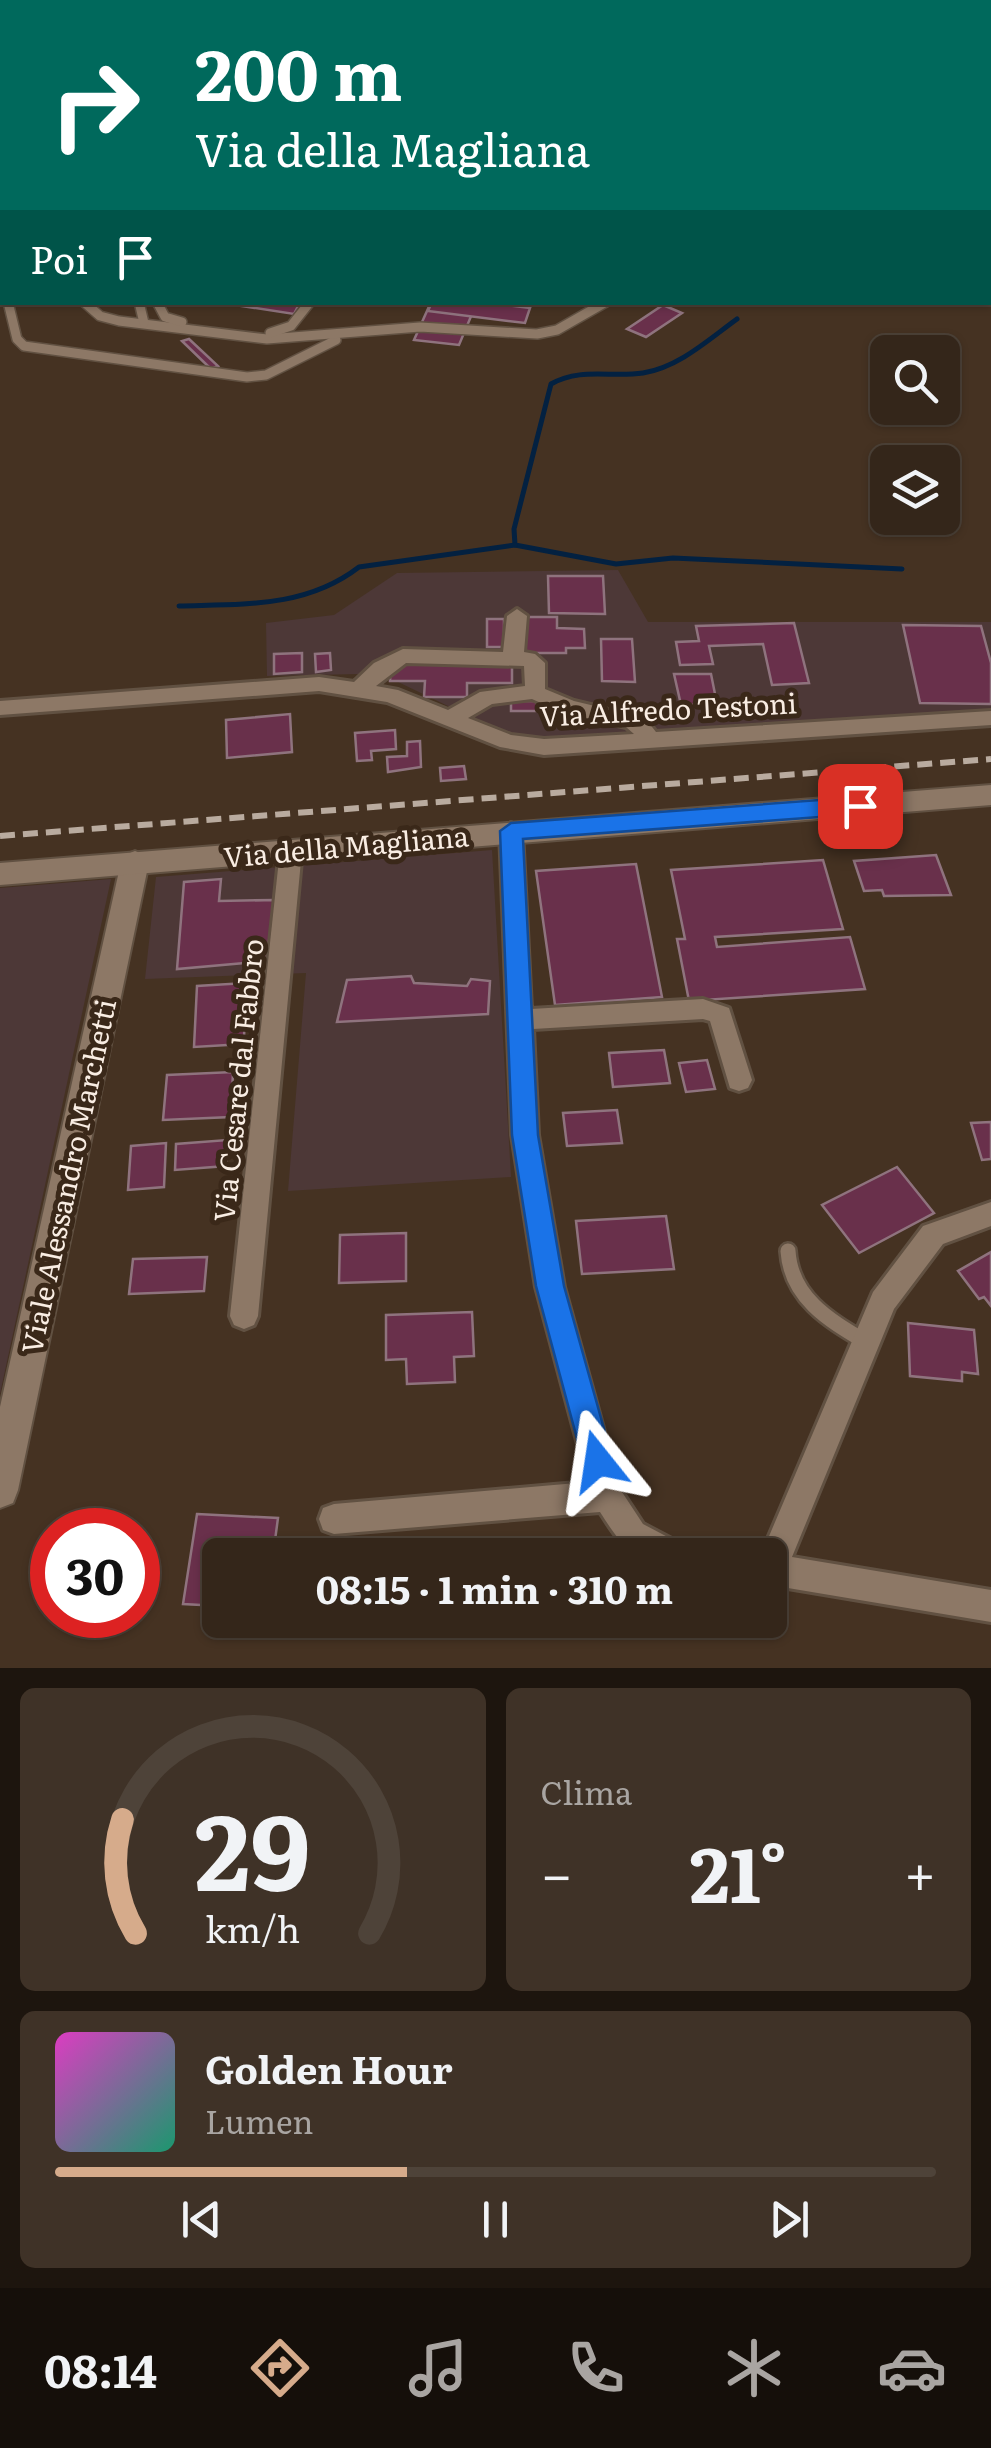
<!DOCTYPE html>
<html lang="it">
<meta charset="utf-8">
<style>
body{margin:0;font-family:Literata,serif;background:#3f3227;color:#f1f3f6;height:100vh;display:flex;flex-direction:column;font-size:38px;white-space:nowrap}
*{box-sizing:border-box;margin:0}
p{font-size:32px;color:#a9a5a2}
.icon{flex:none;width:55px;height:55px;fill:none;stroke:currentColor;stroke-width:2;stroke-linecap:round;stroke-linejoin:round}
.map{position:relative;height:1668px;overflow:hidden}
.details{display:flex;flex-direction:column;gap:20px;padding:20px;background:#1d150e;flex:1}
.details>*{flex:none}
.hud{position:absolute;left:0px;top:0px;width:992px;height:305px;box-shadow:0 2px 8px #0004,0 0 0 2px #4e4339;background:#00695c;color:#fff;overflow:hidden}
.tools{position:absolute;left:870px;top:335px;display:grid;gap:20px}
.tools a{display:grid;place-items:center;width:90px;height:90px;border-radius:15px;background:#34261a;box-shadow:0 2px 8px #0004,0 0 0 2px #4e4339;font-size:50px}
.speed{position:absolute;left:30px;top:1508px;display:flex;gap:20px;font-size:50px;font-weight:700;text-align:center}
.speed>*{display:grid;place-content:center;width:130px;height:130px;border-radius:50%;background:#34261a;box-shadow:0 2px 8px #0004,0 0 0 2px #4e4339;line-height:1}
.speed .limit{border:15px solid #d22;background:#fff;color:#111}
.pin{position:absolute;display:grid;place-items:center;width:85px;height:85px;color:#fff;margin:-42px;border-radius:20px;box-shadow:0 5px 15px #0006}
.me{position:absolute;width:110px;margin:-55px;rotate:345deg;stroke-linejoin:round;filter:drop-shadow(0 0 8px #0008)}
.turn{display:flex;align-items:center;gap:35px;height:210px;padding:0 30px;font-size:45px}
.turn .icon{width:130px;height:130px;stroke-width:2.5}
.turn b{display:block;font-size:70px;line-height:85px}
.then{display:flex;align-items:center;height:95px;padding:0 30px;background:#0003;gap:20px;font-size:38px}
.big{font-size:75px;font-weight:700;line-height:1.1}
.details .tile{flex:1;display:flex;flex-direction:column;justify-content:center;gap:15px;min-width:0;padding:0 35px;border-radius:15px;background:#3f3227}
.details .dial{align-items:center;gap:0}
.dial svg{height:260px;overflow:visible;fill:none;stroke:#4e4339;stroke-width:7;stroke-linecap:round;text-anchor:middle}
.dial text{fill:#f1f3f6;stroke:none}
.song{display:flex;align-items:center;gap:30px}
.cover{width:120px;height:120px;border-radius:15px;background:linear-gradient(135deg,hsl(310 70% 55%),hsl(160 70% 35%))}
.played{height:10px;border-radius:5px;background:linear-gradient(90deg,#d6ab8b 40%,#4e4339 40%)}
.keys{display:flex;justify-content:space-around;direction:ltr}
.heat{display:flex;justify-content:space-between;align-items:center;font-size:55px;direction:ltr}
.details .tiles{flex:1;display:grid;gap:20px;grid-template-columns:1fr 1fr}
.tile:last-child{grid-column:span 2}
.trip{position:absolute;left:202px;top:1538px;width:585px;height:100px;border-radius:15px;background:#34261a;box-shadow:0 2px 8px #0004,0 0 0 2px #4e4339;font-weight:700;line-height:100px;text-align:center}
.tab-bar{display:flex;height:160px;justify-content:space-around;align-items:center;background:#150f0a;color:#a9a5a2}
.tab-bar .icon{width:70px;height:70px}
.tab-bar .on{color:#d6ab8b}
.tab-bar b{font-size:45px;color:#f1f3f6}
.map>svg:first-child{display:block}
.industrial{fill:#4d3837}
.green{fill:#476849}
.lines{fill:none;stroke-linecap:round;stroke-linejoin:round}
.stream{stroke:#032141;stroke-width:5}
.building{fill:#69304b;stroke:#8f737e;stroke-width:2.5}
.service-far2-casing{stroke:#615142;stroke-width:11}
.service-far1-casing{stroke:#615142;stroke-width:12}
.service-casing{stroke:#615142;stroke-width:20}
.minor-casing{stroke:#615142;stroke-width:6}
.tertiary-casing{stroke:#615142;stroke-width:4}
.secondary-casing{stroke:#615142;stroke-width:4}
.motorway-casing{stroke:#615142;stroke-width:5}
.service-far2{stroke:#8d7866;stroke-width:8}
.service-far1{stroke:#8d7866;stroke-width:9}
.service{stroke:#8d7866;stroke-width:15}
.minor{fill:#8d7866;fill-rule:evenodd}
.tertiary{fill:#8d7866;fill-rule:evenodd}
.secondary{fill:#8d7866;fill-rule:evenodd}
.motorway{fill:#f4859d;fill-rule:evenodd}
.rail{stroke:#b9ab9f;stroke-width:6;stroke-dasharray:15 8;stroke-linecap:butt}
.route{fill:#1a73e8;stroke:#114b97;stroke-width:2.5}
.labels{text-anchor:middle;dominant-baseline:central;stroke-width:10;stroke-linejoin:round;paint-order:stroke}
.street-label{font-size:28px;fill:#f9ede3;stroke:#3a2819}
</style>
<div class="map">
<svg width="991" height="1668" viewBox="0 0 991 1668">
<rect width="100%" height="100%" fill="#453222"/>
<g class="industrial">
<polygon points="618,570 648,622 991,622 991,713 548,741 504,733 394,680 359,674 267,676 266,623 334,615 397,573"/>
<polygon points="492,850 511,1177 288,1191 306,973 145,979 156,877"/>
<polygon points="111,879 0,1394 0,888"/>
</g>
<polygon class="green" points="0,0 471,0 2,2 0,55"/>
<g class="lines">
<g class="stream">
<path d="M737 319C708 340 679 367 643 373 611 378 581 367 551 384L514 529 515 545 616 564 673 558 902 569"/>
<path d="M179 606C243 604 306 608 359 567L515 545"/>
</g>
</g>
<g class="building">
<polygon points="216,302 300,302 294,314"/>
<polygon points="431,302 477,302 459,345 414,340"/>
<polygon points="432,302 482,302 530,308 525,323 428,311"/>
<polygon points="663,305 682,313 646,337 627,329"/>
<polygon points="189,339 218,366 211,369 182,341"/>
<polygon points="548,576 603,576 605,614 549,613"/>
<polygon points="522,617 557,617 557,628 584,629 585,648 566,648 566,653 522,653"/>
<rect x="487" y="619" width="17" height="28"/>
<polygon points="794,623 809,683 772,685 763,644 709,646 713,664 680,665 676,642 699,641 696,626"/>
<polygon points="903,625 981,626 991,663 991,704 920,703"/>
<polygon points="601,639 632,639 635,682 602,681"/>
<polygon points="302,653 302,672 274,674 274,654"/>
<polygon points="330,653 331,670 316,672 315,654"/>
<polygon points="391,664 512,664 512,683 467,683 467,697 424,697 425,681 390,681"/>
<polygon points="674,674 711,674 717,704 681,705"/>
<rect x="511" y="701" width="26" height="10"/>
<polygon points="290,714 292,752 227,758 226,720"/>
<polygon points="395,730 396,749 371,751 372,760 357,761 355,733"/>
<polygon points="420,741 421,767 388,772 387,757 407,756 407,742"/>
<polygon points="464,766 466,779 441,781 440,768"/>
<polygon points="936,855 951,895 884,896 882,890 864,891 854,861"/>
<polygon points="823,860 843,929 715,937 717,947 850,937 865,989 689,1001 677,939 685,939 671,870"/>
<polygon points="636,864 662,997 555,1005 536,871"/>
<polygon points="221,879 219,901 275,900 266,961 177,969 184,882"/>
<polygon points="411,976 414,983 467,986 471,979 490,981 488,1014 337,1022 347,980"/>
<polygon points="245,983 244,1044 194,1047 197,986"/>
<polygon points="664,1050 670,1083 613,1087 609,1053"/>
<polygon points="707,1060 715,1089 686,1092 679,1063"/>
<polygon points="233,1072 231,1117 163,1120 167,1075"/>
<polygon points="617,1110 622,1143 567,1146 563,1113"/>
<polygon points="991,1122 991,1159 982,1160 971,1123"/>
<polygon points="227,1140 226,1166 175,1170 176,1144"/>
<polygon points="166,1143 164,1187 128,1190 131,1146"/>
<polygon points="897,1167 934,1213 859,1253 822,1205"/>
<polygon points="666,1216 674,1269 582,1274 576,1221"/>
<polygon points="406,1233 406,1281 339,1283 340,1235"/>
<polygon points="991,1252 991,1306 984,1297 979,1299 958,1271"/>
<polygon points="207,1257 204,1291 129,1294 133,1259"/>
<polygon points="472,1312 474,1356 454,1357 455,1382 407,1384 406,1359 386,1360 386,1315"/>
<polygon points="908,1323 974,1330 978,1374 962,1372 962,1381 910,1376"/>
<polygon points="197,1514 278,1518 273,1555 220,1555 220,1606 183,1604"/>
</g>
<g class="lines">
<g class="service-far2-casing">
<polyline id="service-far2" points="1,273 2,279"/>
</g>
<g class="service-far1-casing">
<g id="service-far1">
<polyline points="8,302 17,339 24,346 247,377 266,375 336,340"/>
<polyline points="84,302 100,316 119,321 267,339 420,327 537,334 557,330 606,302"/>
<polyline points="139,302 144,323"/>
<polyline points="157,302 165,317 182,322"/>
<polyline points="270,333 291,326 310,302"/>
</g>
</g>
<g class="service-casing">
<path id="service" d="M788 1251C791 1298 829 1320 866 1342"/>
</g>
<g class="minor-casing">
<g id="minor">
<path d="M517 609 527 616 524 652 535 654 545 663V689L574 701 645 718 656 732 991 711V725L544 755 500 747 387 702 319 691 0 715V701L319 677 354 682 374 663 403 649 503 652 507 616ZM406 663 524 666 525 686 480 692 448 710 398 690 376 686ZM532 699 561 712 626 727 634 734 544 739 511 735 468 718 492 704Z"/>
<path d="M511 823 522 831 531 1009 703 999 729 1008 752 1080 748 1088 739 1091 730 1088 710 1021 703 1019 533 1029 538 1135 564 1287 620 1489 643 1524 681 1544 686 1555C631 1555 630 1559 600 1512L334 1534 323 1530 319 1519 323 1508 334 1504 588 1482 536 1287 512 1135 500 831Z"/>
<polygon points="291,841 299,844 302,850 258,1316 254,1325 244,1329 234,1325 230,1316 280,850 283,844"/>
<polygon points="991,1202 991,1226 943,1244 894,1309 792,1557 991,1590 991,1622 770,1585 770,1555 761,1555 873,1292 923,1226"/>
</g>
</g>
<g class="tertiary-casing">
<polygon id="tertiary" points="135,851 145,855 149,862 18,1490 13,1503 0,1508 0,1407 121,862 125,855"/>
</g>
<g class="secondary-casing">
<polygon id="secondary" points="991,785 991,805 0,885 0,863"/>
</g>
<g class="motorway-casing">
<g id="motorway">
<rect x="0" y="141" width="2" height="12"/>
<polygon points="0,184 2,185 2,197 0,196"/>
<rect x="990" y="273" width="1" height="12"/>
</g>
</g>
<use href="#service-far2" class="service-far2"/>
<use href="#service-far1" class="service-far1"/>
<use href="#service" class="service"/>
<use href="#minor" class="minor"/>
<use href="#tertiary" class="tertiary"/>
<use href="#secondary" class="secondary"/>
<use href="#motorway" class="motorway"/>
<polyline class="rail" points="0,836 991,759"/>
</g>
<polygon class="route" points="860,797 871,806 860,814 523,839 538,1135 564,1286 613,1461 608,1472 598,1476 587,1472 583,1461 536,1286 512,1135 500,831 511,823"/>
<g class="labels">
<g class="street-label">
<text transform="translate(668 708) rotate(-3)">Via Alfredo Testoni</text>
<text transform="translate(346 845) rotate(-5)">Via della Magliana</text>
<text transform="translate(237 1080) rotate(-84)">Via Cesare dal Fabbro</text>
<text transform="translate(67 1176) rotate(-78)">Viale Alessandro Marchetti</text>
</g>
</g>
</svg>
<div class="tools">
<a><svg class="icon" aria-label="search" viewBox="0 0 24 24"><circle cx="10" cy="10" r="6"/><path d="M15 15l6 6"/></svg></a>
<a><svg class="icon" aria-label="layers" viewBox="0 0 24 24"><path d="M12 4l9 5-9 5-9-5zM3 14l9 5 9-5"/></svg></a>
</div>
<div class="speed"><div class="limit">30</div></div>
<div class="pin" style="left:860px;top:806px;background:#d93025"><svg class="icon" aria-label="arrive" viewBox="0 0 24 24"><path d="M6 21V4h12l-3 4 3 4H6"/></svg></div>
<svg class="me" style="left:598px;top:1461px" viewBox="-20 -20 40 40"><path d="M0-17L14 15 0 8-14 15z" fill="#1a73e8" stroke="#fff" stroke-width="4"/></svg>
<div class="trip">08:15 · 1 min · 310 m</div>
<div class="hud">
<div class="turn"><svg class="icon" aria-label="right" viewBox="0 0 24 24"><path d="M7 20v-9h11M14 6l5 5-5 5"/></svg><div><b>200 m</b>Via della Magliana</div></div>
<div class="then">Poi<svg class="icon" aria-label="arrive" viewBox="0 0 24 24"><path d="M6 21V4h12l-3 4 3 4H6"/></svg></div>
</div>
</div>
<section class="details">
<div class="tiles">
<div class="tile dial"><svg viewBox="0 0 100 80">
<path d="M14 69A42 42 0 1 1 86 69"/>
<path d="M14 69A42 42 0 0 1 10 34" stroke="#d6ab8b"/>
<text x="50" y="56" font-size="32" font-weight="700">29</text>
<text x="50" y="72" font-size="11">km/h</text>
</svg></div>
<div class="tile"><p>Clima</p>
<div class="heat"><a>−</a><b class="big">21°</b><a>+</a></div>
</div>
<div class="tile">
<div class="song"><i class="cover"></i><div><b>Golden Hour</b><p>Lumen</p></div></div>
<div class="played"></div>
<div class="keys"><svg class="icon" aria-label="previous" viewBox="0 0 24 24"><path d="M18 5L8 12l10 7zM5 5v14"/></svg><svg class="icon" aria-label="pause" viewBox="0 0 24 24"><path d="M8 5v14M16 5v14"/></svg><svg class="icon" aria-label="next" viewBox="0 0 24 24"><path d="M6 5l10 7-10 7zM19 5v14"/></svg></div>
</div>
</div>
</section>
<nav class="tab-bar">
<b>08:14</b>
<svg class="icon on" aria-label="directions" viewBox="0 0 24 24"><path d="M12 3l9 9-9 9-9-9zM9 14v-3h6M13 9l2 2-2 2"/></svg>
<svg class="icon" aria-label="music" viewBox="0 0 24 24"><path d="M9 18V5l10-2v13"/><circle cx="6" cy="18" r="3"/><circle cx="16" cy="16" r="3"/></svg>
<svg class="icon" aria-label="phone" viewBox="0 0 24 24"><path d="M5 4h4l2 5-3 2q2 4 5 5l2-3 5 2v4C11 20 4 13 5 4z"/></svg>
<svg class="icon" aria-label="climate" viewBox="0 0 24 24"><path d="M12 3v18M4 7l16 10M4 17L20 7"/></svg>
<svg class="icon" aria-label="car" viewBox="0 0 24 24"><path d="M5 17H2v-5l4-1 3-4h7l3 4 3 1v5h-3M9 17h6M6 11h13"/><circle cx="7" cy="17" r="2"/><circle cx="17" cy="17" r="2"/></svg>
</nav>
